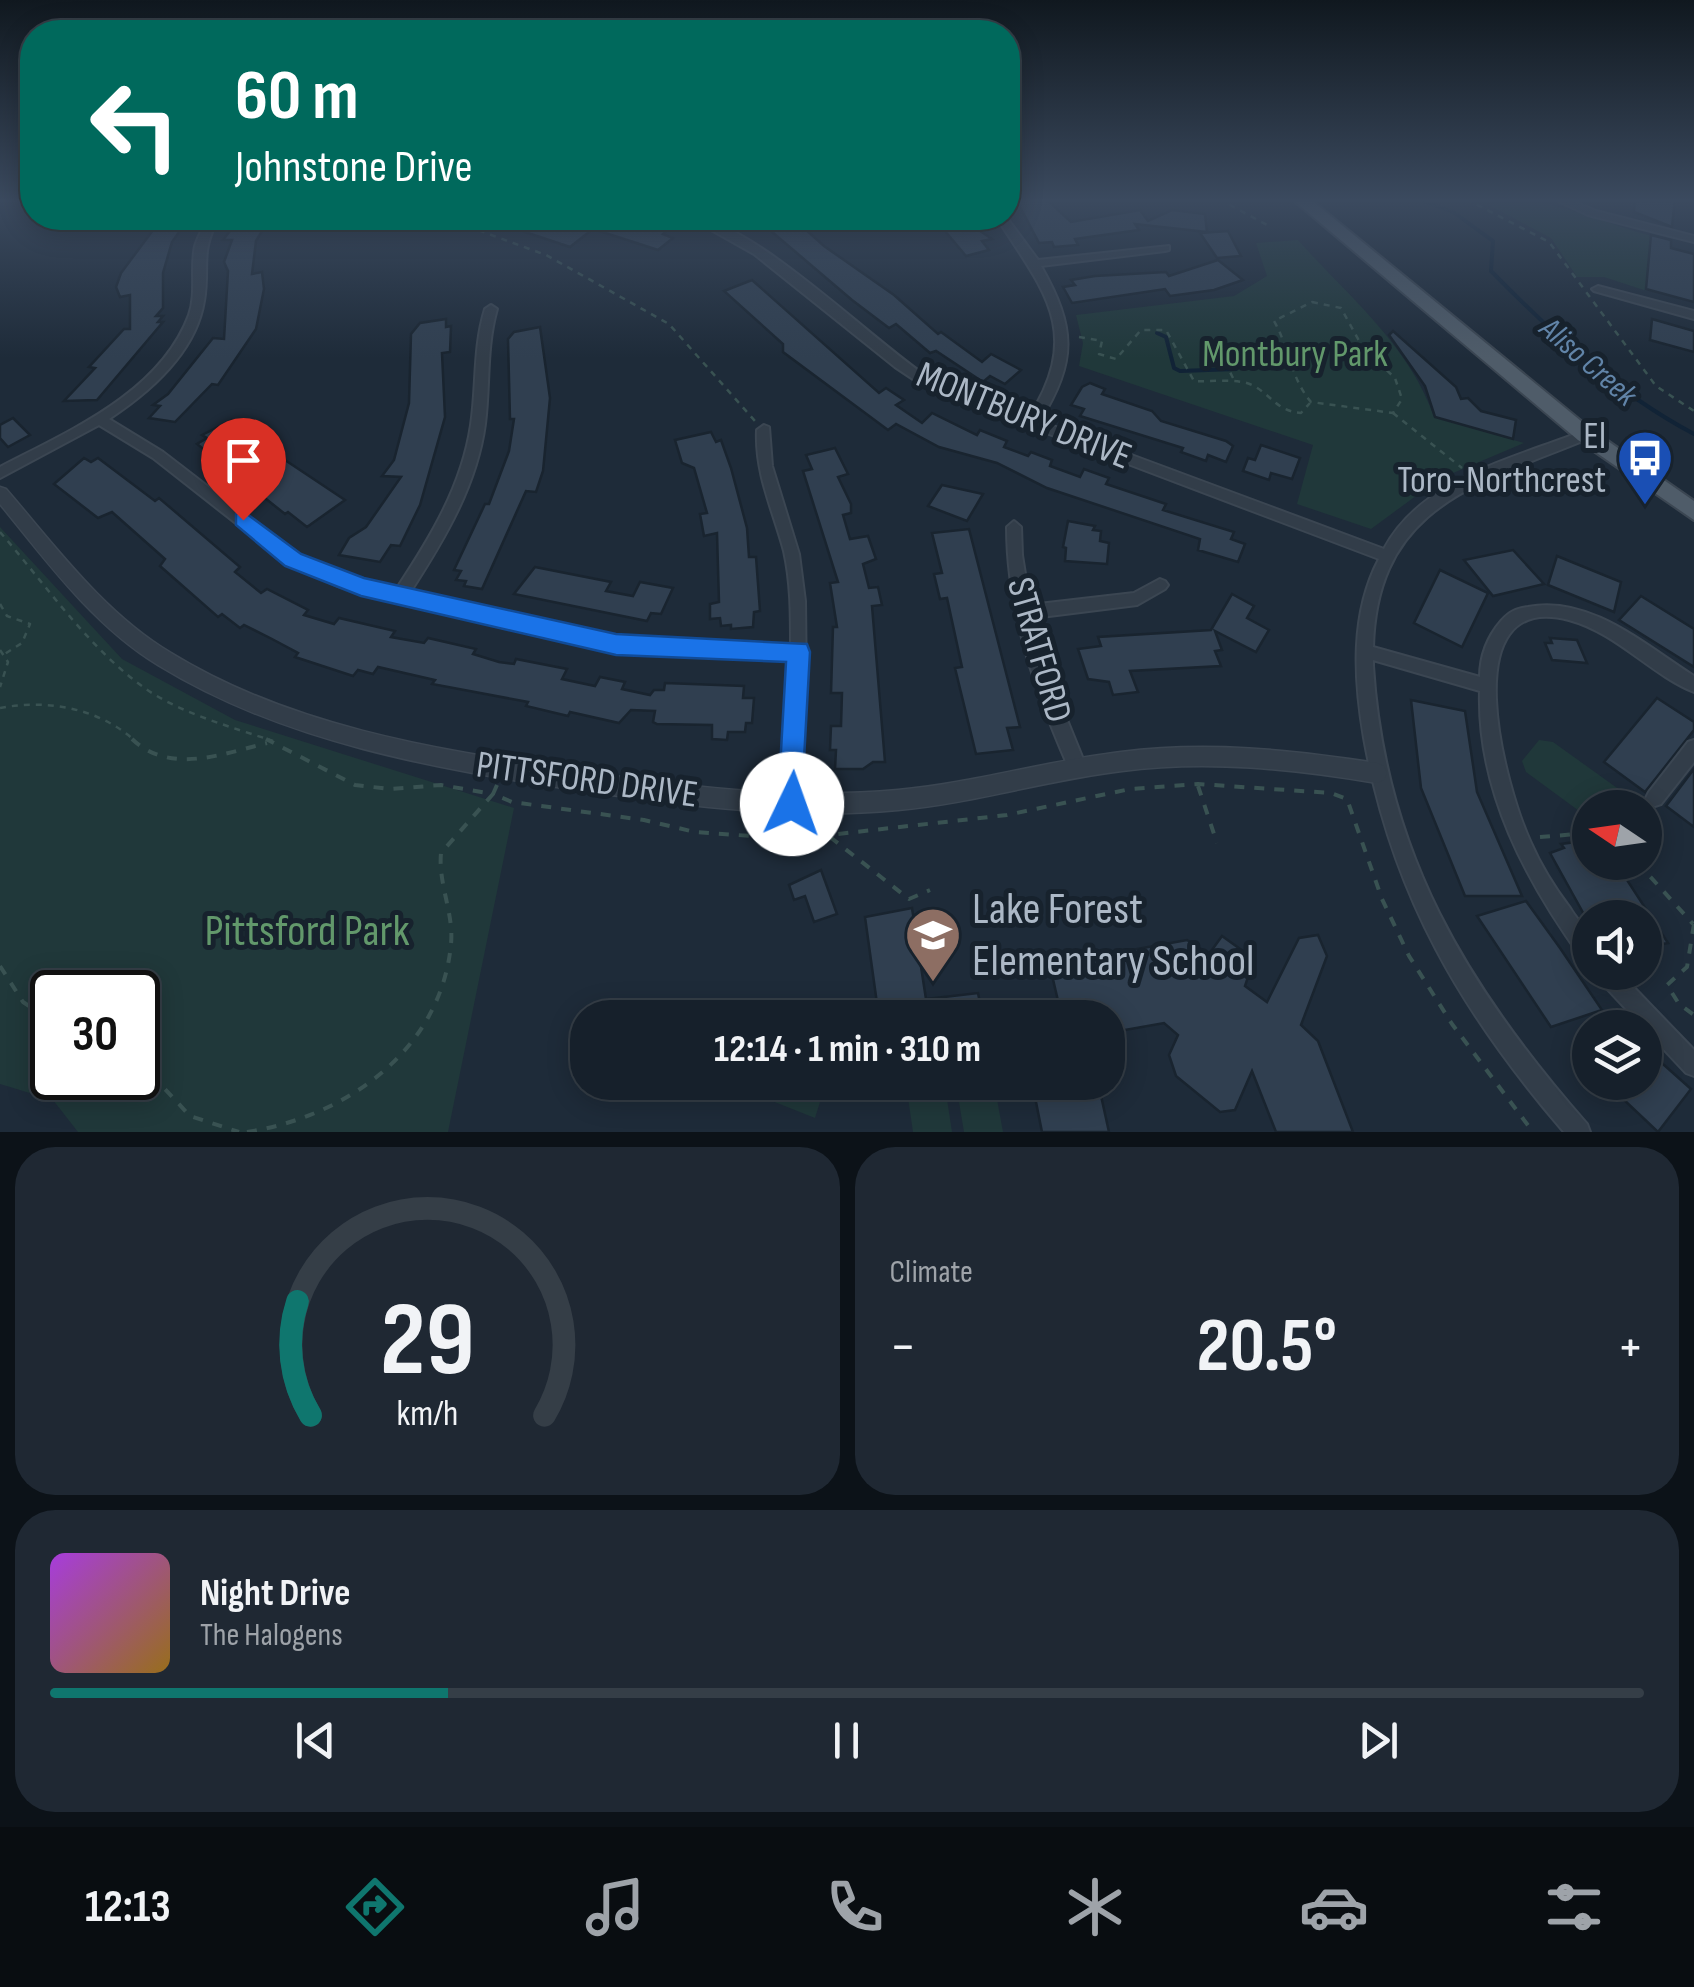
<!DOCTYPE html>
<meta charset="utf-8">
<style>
body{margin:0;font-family:"Sofia Sans Condensed",sans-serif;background:#1f2833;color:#f1f3f6;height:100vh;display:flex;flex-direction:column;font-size:38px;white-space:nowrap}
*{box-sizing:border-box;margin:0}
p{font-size:32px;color:#9ea3a9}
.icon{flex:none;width:55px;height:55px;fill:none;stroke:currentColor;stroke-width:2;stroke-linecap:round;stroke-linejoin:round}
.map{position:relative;height:1132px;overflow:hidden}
.sheet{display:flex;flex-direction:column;gap:15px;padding:15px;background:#0c1218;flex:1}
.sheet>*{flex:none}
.banner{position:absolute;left:20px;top:20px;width:1000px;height:210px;border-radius:40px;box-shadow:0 5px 25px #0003,0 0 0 2px #353e47;background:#00695c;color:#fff;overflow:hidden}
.needle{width:65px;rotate:283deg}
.tools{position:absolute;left:1572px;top:790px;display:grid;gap:20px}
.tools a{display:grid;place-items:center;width:90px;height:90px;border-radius:50%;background:#16202b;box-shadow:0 5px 25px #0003,0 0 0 2px #353e47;font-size:50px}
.speed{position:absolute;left:30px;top:970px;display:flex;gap:20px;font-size:50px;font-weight:700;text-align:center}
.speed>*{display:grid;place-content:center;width:130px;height:130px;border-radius:50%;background:#16202b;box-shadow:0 5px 25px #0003,0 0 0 2px #353e47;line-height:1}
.speed .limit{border:5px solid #111;border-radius:15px;background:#fff;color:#111}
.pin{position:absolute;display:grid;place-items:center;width:85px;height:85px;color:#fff;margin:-102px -42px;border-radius:50% 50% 50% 0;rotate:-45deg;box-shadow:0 0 10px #0007}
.pin .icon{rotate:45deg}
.me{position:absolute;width:110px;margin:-55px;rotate:3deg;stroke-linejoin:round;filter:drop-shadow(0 0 8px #0008)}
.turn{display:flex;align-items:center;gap:35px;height:210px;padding:0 50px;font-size:45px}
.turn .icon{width:130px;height:130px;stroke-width:2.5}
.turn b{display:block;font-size:70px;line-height:85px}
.big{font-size:75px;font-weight:700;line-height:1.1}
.sheet .card{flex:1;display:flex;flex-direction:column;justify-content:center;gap:15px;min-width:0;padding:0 35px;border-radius:40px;background:#1f2833}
.sheet .dial{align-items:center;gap:0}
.dial svg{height:260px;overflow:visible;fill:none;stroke:#353e47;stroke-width:7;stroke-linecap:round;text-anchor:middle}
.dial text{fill:#f1f3f6;stroke:none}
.song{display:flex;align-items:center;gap:30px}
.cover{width:120px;height:120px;border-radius:15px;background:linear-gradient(135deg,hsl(280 70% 55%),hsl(40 70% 35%))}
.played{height:10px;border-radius:5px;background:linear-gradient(90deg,#0f766e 25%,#353e47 25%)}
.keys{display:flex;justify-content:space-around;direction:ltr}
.heat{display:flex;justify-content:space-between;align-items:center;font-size:55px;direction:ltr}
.sheet .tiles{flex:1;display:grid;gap:15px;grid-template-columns:1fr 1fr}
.card:last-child{grid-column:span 2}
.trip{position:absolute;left:570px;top:1000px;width:555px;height:100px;border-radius:40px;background:#16202b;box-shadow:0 5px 25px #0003,0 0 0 2px #353e47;font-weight:700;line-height:100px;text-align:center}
.tabs{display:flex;height:160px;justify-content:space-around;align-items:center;background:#090d11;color:#9ea3a9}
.tabs .icon{width:70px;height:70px}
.tabs .on{color:#0f766e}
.tabs b{font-size:45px;color:#f1f3f6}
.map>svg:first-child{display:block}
.green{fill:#20383a;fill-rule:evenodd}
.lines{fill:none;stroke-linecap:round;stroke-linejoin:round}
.stream{stroke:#112336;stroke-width:4}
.building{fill:#303f50;stroke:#19242f;stroke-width:2.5}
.minor-casing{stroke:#3b4652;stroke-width:4}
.tertiary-casing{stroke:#3b4652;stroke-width:3}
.primary-casing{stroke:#3b4652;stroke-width:4}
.path-far1{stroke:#395252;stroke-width:2.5;stroke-dasharray:6 6;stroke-linecap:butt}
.path{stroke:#395252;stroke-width:4;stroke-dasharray:10 10;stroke-linecap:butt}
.minor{fill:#323d49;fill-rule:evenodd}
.tertiary{fill:#323d49;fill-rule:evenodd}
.primary{fill:#4f5c69;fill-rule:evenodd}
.route{fill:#1a73e8;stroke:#114b97;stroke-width:2.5}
.labels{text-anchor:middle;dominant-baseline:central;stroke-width:10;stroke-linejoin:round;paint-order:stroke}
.far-water-label{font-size:32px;font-style:italic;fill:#6184a8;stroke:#17222d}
.park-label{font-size:38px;fill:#62986b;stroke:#17222d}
.street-label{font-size:38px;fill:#acb8c6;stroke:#17222d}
.poi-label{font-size:38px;fill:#acb8c6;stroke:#17222d;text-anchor:end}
.near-poi-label{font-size:45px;fill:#acb8c6;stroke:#17222d;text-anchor:start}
.near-park-label{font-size:45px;fill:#62986b;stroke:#17222d}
</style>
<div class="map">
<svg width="1694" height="1132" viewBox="0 0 1694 1132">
<rect width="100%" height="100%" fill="#1e2b39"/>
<g class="green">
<path d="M1503 199C1554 199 1602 223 1652 236L1647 291 1604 277H1577L1551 238 1489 205Z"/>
<path d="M1298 240C1347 295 1410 346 1434 417L1524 443 1439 479 1371 529 1297 504 1313 445 1079 366 1083 343 1076 315 1234 296 1267 276 1256 243Z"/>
<path d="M0 527 122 659 235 720 514 808 448 1132H78L53 1100 0 1084ZM52 992H138V1078H52Z"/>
<polygon points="1539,740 1553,742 1645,808 1590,808 1590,819 1526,772 1522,761"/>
<polygon points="727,1083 826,1083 815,1118"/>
<polygon points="994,1083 1003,1132 964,1132 956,1084"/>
<polygon points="945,1086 952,1132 913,1132 907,1091"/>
</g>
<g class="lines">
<g class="stream">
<path d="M1418 199 1453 212 1493 241 1491 271C1553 334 1615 392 1694 434"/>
<polyline points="1157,333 1166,337 1174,368 1180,371 1236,369 1241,359"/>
</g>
</g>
<g class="building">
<polygon points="1016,199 1046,199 1071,222 1140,210 1148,221 1172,210 1205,214 1207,232 1135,224 1139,230 1075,239 1078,245 1054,247 1052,242 1039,243"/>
<polygon points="1635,199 1675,199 1672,227 1634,212"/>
<polygon points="162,218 189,218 172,242 163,273 163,308 156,316 163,316 158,322 163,322 97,400 64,401 95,368 89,367 124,329 130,329 130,295 120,297 116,287 121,273"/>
<polygon points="240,218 262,218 256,226 265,226 256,241 252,274 262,272 264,289 256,329 218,385 212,384 175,422 149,418 160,406 153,405 168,394 213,338 224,339 228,271 224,262 232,240 223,240"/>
<polygon points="544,218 636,218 669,229 663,234 673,238 658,250 593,229 570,247 525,232"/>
<polygon points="748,218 803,218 796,221 824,246 894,295 938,334 941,332 982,362 991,354 1021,370 1005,384 990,376 983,382 936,351 930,353 896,324 889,328 852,300 771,231"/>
<polygon points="934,218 961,218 992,239 982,241 989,250 966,256"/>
<polygon points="1228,231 1241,256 1217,258 1200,233"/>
<polygon points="1651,235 1671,240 1671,248 1694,254 1694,302 1646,289"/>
<polygon points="1218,260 1243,280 1214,290 1170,296 1165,289 1072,303 1063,287 1075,285 1071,280 1095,276 1166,272 1169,276"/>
<polygon points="752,280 879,393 886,388 904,400 896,405 922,423 932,413 977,435 980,430 1007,441 1004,447 1028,456 1031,452 1052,460 1050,466 1080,477 1084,469 1109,478 1106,484 1166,504 1163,510 1234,532 1231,539 1245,544 1238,562 1198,550 1200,539 1047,488 997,463 939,447 896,424 888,430 783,352 783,344 724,291"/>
<polygon points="446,319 446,327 451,326 450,352 442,353 445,417 420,505 400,546 391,545 380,562 339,555 349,538 366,527 401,477 382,476 394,460 409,403 411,334 420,323"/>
<polygon points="1652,319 1694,331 1694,352 1650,340"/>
<polygon points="540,327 550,398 543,471 536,492 526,491 482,589 464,586 466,581 456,580 461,571 454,570 485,504 489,504 509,451 514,419 510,419 508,339 514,332"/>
<polygon points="1393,331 1456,387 1461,399 1468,398 1481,411 1516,420 1513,439 1435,417 1425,386 1389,335"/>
<polygon points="1090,383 1105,389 1102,394 1152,411 1161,421 1226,441 1233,446 1226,462 1208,455 1206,461 1181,452 1183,448 1080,416 1084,409 1071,405 1082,387"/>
<polygon points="13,418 30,435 8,447 0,438 0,425"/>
<polygon points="232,420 246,431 239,435 272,461 279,456 345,500 307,527 288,512 285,514 197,444 207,438 202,435"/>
<polygon points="711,432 716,442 721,440 731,468 747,528 749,557 756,557 760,611 754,612 753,627 731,629 731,625 721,626 720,618 710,619 710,604 719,602 717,533 704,536 700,514 707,513 694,468 682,463 675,440"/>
<polygon points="1261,445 1300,458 1292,479 1271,473 1269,480 1243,471 1248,458 1255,460"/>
<polygon points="835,448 848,474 838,477 851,504 851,513 843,515 850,539 868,536 876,559 863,564 869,588 878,587 882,605 872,606 885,762 873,762 863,769 835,769 836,750 830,750 831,726 841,726 842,693 831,693 833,627 837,627 830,583 838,582 803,471 812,469 806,455"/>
<polygon points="84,458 91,462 98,458 155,501 159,498 240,567 235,572 261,593 267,589 308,610 304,615 334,624 339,618 395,631 391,637 424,643 428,638 476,649 473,654 499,662 514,664 516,659 567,669 562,679 595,686 600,677 625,682 622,689 650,695 654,690 664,690 665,683 744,686 743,698 754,698 752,723 746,723 745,732 728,732 727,740 712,739 712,725 657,724 653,722 655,711 631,710 619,723 570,712 568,716 526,706 528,702 432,684 435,680 378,667 373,674 358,670 353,676 295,657 298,653 272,639 244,625 240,628 222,614 218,617 160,566 165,559 112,512 98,518 54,484"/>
<polygon points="942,485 983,494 967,521 928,506"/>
<polygon points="1068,521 1095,526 1093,530 1101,531 1100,541 1109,543 1107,564 1065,561 1066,548 1063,547"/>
<polygon points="969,529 1020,727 1007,728 1013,750 976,754 955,668 962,667 947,598 940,599 934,574 942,573 932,533"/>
<polygon points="1513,550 1544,584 1493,596 1464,560"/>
<polygon points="1557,556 1621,582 1614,612 1548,585"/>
<polygon points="535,567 611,582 606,591 633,596 640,582 673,588 661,614 651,613 647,621 514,594"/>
<polygon points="1440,570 1488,593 1462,647 1414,623"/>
<polygon points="1232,594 1254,606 1247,618 1269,630 1256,652 1215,631 1222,650 1215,651 1221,666 1130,671 1138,692 1113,695 1109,682 1088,679 1078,649 1101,646 1098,637 1211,630"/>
<polygon points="1641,596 1694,629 1694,667 1619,620"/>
<polygon points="1550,638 1577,640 1587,663 1552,660 1545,643 1552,643"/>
<polygon points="1657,698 1694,722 1694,730 1645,792 1604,762"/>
<polygon points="1411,700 1465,711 1477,792 1522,896 1465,896 1421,788"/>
<polygon points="1694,769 1694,827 1666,806"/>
<polygon points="1590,840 1590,862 1616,863 1668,943 1645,947 1645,918 1586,918 1550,853 1564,848 1561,844"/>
<polygon points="821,870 837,914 814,922 805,896 794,900 789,885"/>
<polygon points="1526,901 1560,948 1602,1010 1551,1027 1477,916"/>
<polygon points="912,908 926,999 978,993 983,1018 879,1018 865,917"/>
<polygon points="1318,935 1327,956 1301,1025 1318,1041 1353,1132 1276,1132 1252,1071 1235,1110 1220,1112 1176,1076 1169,1055 1178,1035 1164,1023 1108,1033 1108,1018 1062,1018 1052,975 1060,963 1187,940 1209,954 1222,936 1254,959 1245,986 1267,1002 1299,938"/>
<polygon points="1645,1048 1691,1089 1658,1132 1605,1082 1645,1082"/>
<polygon points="1032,1082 1098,1082 1109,1132 1042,1132"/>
</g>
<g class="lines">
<g class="minor-casing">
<g id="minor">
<polygon points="1554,199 1568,199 1596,211 1694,236 1694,242 1588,215"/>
<path d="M209 218H219C199 253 210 266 204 301 196 352 150 392 109 419L163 452 298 556 346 577 397 588C430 538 462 486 471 425 477 386 473 348 485 309L491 305 497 309C486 347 490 385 485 424 477 485 444 540 411 591L616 638 791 645C791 614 791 582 784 551 773 510 755 474 757 430L764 425 769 427 772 466 799 554 805 601 806 688 801 804 798 810 792 813 786 810 783 804 791 659 616 652 338 586 288 564 153 458 99 425 0 478V467C69 431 160 393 189 315 197 292 190 269 195 246 198 236 203 227 209 218Z"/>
<path d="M690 218C745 214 876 344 929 378 955 394 999 406 1029 417 1084 331 1042 289 997 218H1007L1038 260 1169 246V250L1165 251 1041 266C1076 328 1077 360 1040 421L1384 549C1421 479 1512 459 1580 432H1590L1592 435 1590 438C1479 484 1377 504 1373 647L1480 677C1480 656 1488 636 1501 621 1510 611 1516 609 1528 607 1590 595 1645 645 1694 676V692C1650 674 1617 633 1569 620 1450 589 1506 790 1531 843 1541 866 1555 888 1570 908 1575 917 1583 925 1588 933 1592 941 1590 953 1590 963L1583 960C1526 881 1477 791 1480 691L1373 660V666C1385 853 1467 987 1587 1124L1590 1132H1564C1461 1012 1392 895 1364 738 1354 679 1350 614 1379 559L925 387 895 367 754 254Z"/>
<polygon points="1598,286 1694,311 1694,319 1594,291 1592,289"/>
<path d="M1014 521 1021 527 1022 555 1030 605 1134 593 1160 579 1165 581 1168 585 1165 589 1137 605 1033 618 1052 683 1087 769 1084 775 1078 777 1072 775C1037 697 1007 613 1007 527Z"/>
<polygon points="1694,740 1694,762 1661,804 1655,806 1649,804 1646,798 1649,792 1688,742"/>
<polygon points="1595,972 1619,972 1694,1050 1694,1076 1686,1073 1598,979"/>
</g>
</g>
<g class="tertiary-casing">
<path id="tertiary" d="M0 487 6 489C56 547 104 613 171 653 290 726 431 749 567 769 676 786 788 800 898 790 973 783 1046 761 1121 752 1207 741 1292 750 1377 763L1384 766 1387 773 1384 780 1377 783C1292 769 1208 760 1122 771 1047 780 974 803 898 810 793 820 687 806 583 791 437 769 285 743 158 665 94 626 47 562 0 504Z"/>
</g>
<g class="primary-casing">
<polygon id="primary" points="1292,199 1310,199 1592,430 1694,501 1694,520 1578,440"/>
</g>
<g class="path-far1">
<polyline points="1219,199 1267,225"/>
<polyline points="1466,199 1549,242 1656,386 1694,411"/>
<polyline points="445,218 546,255 669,324 755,421"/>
<path d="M1312 302 1341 308 1363 348 1395 378 1402 399 1393 413 1311 402C1290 377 1290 349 1274 321Z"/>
<path d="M1079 337 1102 341 1099 354 1116 359 1141 330H1166L1194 381C1210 382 1238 378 1252 385 1272 395 1276 411 1301 413L1310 403"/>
<polyline points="1233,378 1222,356 1236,349"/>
<polyline points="1393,413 1462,468"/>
<path d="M0 532C46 585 88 648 146 689 182 714 232 727 273 741"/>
<polyline points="0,604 7,616 30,624 22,643 3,655"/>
<polyline points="0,650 8,662 0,687"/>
<path d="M0 708C47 699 99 708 135 741"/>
</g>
<g class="path">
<path d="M132 739C170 775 222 754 267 743"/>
<polyline points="497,785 493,794 512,802 644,820 695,832 793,839 1007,815 1130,789 1198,784 1331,793 1347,799 1382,899 1409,956 1452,1024 1533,1132"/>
<polyline points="1198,786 1217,843"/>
<polyline points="830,837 909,899 930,890"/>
<polyline points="1540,837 1590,833"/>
<polyline points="1637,862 1693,924"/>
<polyline points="1694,924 1687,967 1667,985 1679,1004 1694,1015"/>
<polyline points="0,966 23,1002 52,1021"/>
<polyline points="138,1060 190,1116 239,1132"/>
<path d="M247 1132C345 1117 441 1051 451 944 454 913 438 884 441 853L493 794 441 785 390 789 355 785 266 739"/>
</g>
<use href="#minor" class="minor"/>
<use href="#tertiary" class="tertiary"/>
<use href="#primary" class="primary"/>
</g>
<linearGradient id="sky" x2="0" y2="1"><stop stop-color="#10181f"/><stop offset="0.56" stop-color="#3b4a5f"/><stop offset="1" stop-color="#3b4a5f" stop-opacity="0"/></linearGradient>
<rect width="1694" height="358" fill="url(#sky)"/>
<polygon class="route" points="243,511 301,554 364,578 616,634 807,644 810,652 801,813 792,817 782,813 778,804 786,662 616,655 361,596 285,566 236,525 236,514"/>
<defs>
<g id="bus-pin" transform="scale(2.875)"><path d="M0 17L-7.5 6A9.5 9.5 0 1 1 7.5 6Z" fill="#1a4fb4" stroke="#17222d"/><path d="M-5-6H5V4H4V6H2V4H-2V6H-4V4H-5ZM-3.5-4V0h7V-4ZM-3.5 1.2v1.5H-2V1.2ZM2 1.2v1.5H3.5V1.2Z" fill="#fff"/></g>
<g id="school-pin" transform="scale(2.875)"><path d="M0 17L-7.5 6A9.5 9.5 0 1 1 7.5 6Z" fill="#8d6e63" stroke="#17222d"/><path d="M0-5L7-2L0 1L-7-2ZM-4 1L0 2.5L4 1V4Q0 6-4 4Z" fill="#fff"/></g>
</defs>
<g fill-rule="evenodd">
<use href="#bus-pin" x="1645" y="458"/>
<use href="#school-pin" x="933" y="935"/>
</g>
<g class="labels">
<g class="far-water-label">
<text transform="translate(1588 362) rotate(41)">Aliso Creek</text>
</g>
<g class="park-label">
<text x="1295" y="354">Montbury Park</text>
</g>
<g class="street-label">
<text transform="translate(1024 416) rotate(22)">MONTBURY DRIVE</text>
<text transform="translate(1039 650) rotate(74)">STRATFORD</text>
<text transform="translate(587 780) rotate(8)">PITTSFORD DRIVE</text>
</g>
<g class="poi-label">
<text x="1606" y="436">El<tspan x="1606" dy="44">Toro-Northcrest</tspan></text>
</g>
<g class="near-poi-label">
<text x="972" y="909">Lake Forest<tspan x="972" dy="52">Elementary School</tspan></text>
</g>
<g class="near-park-label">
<text x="307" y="931">Pittsford Park</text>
</g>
</g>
</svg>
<div class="tools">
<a><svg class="needle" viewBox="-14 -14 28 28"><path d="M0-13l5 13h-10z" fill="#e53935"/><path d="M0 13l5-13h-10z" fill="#9ea3a9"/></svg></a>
<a><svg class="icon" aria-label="sound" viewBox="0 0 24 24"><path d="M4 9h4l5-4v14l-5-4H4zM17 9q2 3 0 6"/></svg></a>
<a><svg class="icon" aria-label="layers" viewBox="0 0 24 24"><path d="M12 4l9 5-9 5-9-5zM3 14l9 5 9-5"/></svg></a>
</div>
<div class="speed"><div class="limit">30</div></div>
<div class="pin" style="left:243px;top:520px;background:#d93025"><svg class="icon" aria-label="arrive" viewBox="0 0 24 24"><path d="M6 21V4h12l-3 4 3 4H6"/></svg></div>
<svg class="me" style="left:792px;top:804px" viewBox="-20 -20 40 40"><circle r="19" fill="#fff"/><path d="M0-13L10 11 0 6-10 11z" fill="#1a73e8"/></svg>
<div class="trip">12:14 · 1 min · 310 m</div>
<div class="banner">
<div class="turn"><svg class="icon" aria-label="left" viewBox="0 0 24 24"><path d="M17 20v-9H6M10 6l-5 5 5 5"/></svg><div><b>60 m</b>Johnstone Drive</div></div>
</div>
</div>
<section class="sheet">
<div class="tiles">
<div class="card dial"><svg viewBox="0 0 100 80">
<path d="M14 69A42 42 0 1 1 86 69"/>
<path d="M14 69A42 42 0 0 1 10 34" stroke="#0f766e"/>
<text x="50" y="56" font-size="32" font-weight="700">29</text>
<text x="50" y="72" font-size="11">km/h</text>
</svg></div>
<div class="card"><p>Climate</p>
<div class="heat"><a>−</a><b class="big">20.5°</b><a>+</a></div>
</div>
<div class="card">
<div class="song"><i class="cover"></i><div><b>Night Drive</b><p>The Halogens</p></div></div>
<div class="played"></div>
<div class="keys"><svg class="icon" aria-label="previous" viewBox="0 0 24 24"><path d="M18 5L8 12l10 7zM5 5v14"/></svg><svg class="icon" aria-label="pause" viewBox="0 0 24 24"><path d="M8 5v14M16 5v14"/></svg><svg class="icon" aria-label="next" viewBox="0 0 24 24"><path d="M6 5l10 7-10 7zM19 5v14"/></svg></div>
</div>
</div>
</section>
<nav class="tabs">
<b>12:13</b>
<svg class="icon on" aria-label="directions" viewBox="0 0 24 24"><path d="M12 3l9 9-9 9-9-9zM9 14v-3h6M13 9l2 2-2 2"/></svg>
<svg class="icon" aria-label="music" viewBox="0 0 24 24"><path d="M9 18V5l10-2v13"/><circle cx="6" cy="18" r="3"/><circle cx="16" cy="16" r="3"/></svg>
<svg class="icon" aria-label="phone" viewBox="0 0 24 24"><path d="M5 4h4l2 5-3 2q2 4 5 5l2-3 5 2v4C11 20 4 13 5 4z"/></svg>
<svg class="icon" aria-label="climate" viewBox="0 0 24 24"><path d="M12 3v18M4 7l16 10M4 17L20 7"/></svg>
<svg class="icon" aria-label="car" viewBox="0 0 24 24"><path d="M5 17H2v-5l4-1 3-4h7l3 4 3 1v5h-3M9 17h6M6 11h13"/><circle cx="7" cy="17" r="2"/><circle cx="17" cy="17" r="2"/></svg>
<svg class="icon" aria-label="filters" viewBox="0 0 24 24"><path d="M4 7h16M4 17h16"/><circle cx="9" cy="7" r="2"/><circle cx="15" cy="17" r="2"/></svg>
</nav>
